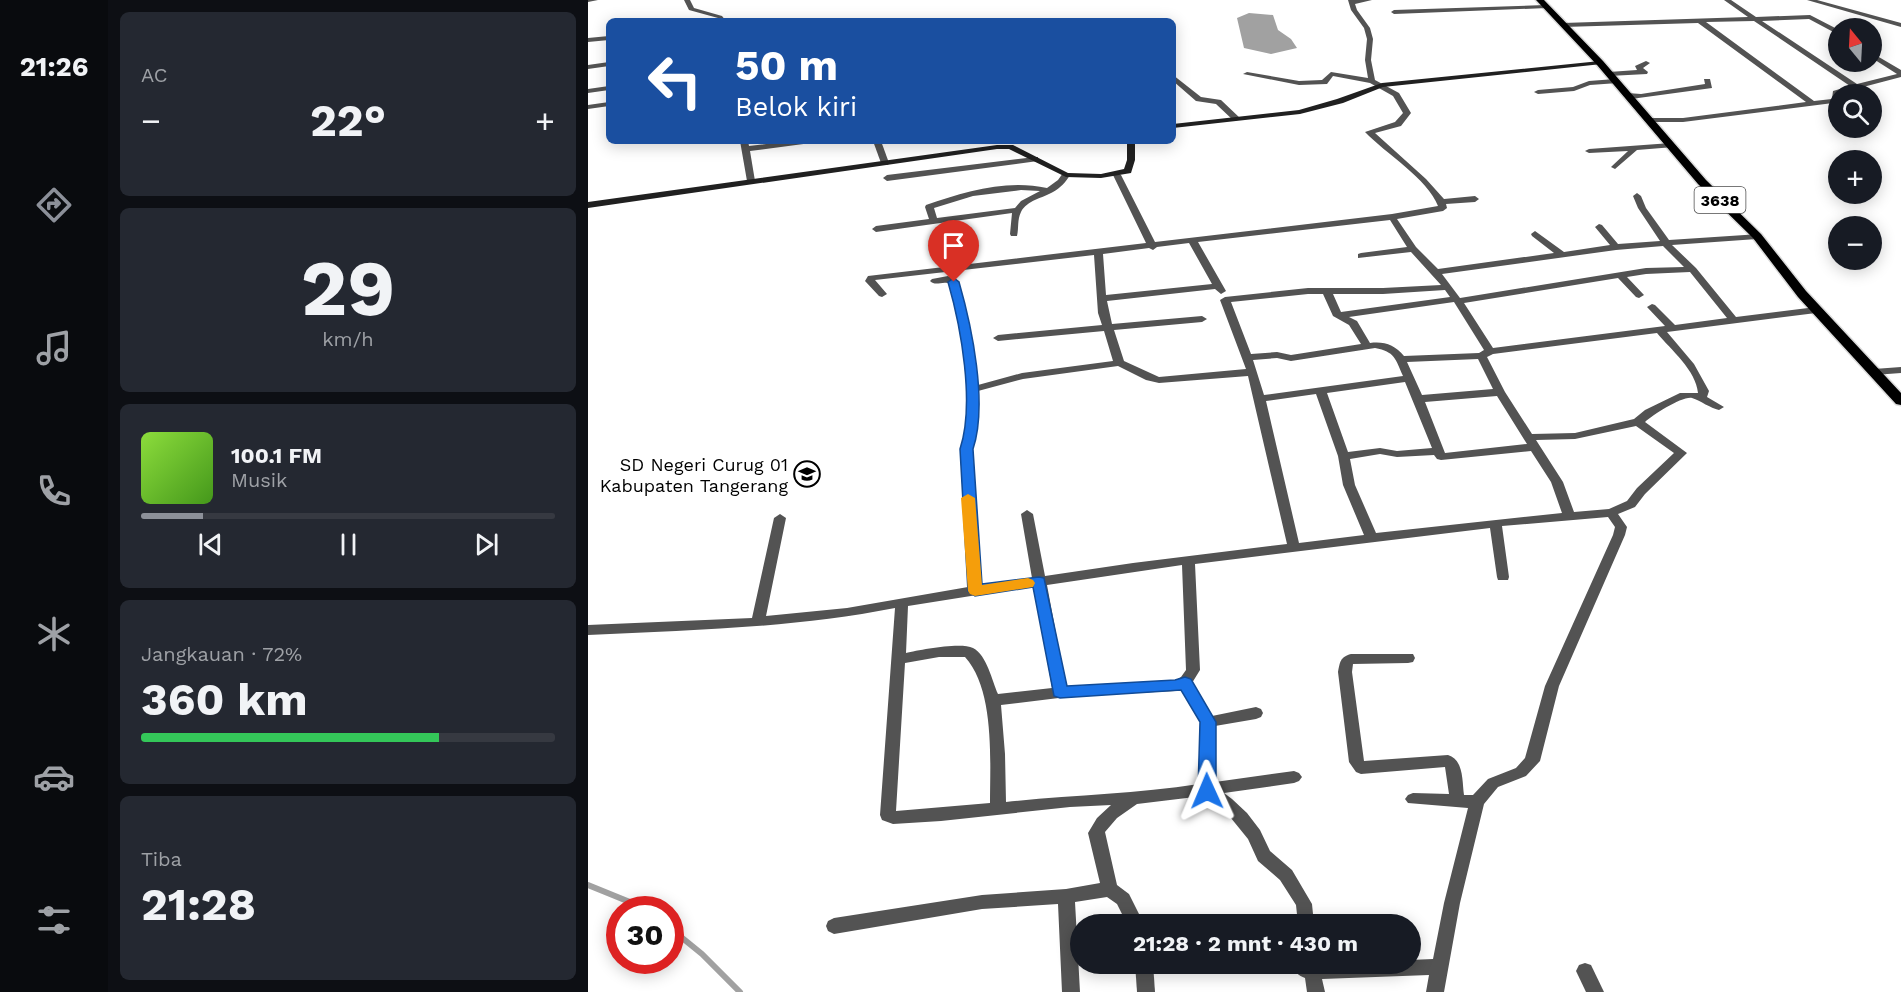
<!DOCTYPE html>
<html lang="id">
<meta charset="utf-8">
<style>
body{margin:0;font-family:"Work Sans",sans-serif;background:#242831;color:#f1f3f6;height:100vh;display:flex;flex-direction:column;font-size:22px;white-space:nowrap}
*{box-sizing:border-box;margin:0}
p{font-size:20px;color:#9ea1a6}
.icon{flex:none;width:33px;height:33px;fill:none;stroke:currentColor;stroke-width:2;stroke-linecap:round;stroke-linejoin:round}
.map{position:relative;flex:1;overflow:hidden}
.sheet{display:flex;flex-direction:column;gap:12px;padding:12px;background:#0d0f14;width:480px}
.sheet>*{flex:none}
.banner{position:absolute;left:18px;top:18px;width:570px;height:126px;border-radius:9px;box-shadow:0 3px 15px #0003;background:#1a4fa0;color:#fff;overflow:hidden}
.needle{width:39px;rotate:342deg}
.controls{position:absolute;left:1240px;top:18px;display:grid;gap:12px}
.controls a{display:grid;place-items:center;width:54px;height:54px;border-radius:50%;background:#171b24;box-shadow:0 3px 15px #0003;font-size:30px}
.speed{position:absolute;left:18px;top:896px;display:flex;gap:12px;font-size:30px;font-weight:700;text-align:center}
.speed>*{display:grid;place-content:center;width:78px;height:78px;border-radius:50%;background:#171b24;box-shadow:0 3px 15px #0003;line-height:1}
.speed .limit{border:9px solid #d22;background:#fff;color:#111}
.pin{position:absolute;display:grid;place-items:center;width:51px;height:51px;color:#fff;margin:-62px -26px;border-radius:50% 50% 50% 0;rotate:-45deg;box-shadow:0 0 6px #0007}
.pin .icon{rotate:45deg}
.me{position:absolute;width:66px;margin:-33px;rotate:359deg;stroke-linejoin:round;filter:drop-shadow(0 0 4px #0008)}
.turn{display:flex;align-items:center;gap:21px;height:126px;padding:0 30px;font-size:27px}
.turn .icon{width:78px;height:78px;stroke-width:2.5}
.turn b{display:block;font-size:42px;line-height:51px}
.big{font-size:45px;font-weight:700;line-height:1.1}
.sheet .widget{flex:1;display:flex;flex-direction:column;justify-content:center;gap:9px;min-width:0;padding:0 21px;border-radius:9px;background:#242831}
.sheet .dial{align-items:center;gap:0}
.dial b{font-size:78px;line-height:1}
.song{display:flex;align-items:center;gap:18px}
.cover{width:72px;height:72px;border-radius:9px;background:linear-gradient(135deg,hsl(90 70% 55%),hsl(100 70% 35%))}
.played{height:6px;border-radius:3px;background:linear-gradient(90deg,#8c9099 15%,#363941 15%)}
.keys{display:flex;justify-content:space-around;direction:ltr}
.heat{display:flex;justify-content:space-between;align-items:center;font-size:33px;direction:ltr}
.charge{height:9px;border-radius:4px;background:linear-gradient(90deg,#34c759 72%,#363941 0)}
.trip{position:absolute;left:482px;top:914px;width:351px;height:60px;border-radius:30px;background:#171b24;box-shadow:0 3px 15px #0003;font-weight:700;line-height:60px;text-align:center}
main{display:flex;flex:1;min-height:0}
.tabs{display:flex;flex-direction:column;width:108px;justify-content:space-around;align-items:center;background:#090b0e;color:#9ea1a6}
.tabs .icon{width:42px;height:42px}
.tabs .selected{color:#8c9099}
.tabs b{font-size:27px;color:#f1f3f6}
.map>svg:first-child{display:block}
.water{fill:#a1a1a1}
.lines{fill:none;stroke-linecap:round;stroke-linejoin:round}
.stream{stroke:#a1a1a1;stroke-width:6}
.primary-casing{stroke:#dbdbdb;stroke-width:3}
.street{fill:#535353;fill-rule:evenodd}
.secondary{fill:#202020;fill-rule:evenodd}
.primary{fill:#000;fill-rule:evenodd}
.route{fill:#1a73e8;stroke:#114b97;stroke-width:1.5}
.slow{fill:#f59e0b}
.labels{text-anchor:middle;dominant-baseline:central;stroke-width:4.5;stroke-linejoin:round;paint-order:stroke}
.shield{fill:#fff;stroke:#4c4c4c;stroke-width:1.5}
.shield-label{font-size:16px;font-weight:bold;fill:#000}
.poi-label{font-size:18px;fill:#000;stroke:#fff;text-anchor:end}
</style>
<main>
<nav class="tabs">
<b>21:26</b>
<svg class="icon selected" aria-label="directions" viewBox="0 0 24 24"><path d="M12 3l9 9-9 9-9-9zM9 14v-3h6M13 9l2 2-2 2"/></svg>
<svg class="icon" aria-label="music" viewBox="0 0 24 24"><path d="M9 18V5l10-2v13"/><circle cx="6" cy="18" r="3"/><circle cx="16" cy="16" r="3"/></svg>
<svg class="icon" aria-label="phone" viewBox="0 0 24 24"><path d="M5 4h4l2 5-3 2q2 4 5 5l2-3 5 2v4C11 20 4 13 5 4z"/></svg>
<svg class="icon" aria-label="climate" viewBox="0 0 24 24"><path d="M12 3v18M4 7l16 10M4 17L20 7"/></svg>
<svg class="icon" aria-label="car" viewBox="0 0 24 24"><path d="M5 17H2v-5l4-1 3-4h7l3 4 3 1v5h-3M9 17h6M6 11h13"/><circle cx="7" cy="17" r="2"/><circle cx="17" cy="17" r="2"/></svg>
<svg class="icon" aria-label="filters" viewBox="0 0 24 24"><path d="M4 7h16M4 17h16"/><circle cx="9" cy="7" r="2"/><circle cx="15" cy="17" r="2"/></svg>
</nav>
<section class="sheet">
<div class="widget"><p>AC</p>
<div class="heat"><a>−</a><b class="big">22°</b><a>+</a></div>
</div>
<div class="widget dial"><b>29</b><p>km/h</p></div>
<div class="widget">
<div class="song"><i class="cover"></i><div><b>100.1 FM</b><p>Musik</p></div></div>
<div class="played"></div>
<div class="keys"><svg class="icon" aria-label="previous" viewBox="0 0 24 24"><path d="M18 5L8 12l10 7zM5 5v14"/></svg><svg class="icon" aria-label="pause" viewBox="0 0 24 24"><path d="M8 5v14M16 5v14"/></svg><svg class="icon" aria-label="next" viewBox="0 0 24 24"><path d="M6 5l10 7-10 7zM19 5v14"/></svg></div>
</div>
<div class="widget"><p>Jangkauan · 72%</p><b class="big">360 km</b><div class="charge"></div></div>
<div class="widget"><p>Tiba</p><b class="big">21:28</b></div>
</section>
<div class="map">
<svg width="1313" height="992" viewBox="0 0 1313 992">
<rect width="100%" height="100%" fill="#fff"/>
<polygon class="water" points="661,13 685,15 690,30 703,39 709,48 683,54 656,48 649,18"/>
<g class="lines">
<g class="stream">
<polyline points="0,885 59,909"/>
<polyline points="82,928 114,954 152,992"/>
</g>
<g class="primary-casing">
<polygon id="primary" points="948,0 956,0 1015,61 1118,180 1173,234 1218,291 1313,393 1313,405 1308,404 1210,297 1165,238 1110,184 1009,65"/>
</g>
<g class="street">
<polygon points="0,0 10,0 0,2"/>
<polygon points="96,0 102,0 106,8 134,16 138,21 132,21 130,18 101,10"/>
<path d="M760 0H784L767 4 769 10 782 28 785 39 783 60 787 80 811 93 823 113 813 126 787 133 838 179 856 199 887 196 891 199 887 202 858 204 859 208 855 211 809 219 828 247 850 269 966 253 944 236 943 234 947 231 976 252 1022 245 1007 227 1011 224 1014 225 1030 244 1072 241 1050 208 1045 196 1049 193 1053 196 1058 208 1081 240 1172 234V238L1169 239 1084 245 1108 268 1148 317 1228 307 1233 310 1228 313 1079 332 1106 364 1121 391 1119 397 1136 407 1131 410C1122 408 1113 401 1104 398 1094 396 1065 415 1057 422L1099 453 1057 494 1047 507 1030 514 1039 527 1037 535 971 686 952 761 938 776 910 787 896 804 872 903 856 992H838L841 975 734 979 737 992H719L717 978C710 975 704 971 706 963H822V960L845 959 856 903 880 808 820 803 817 799 820 795 825 793 861 794 857 767 773 774 768 772 761 762 750 672C752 662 752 657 763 654H825L827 658 825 662 820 663 765 664 764 672 776 761 860 755C876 760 874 781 876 795H885L900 779 928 768 937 758 957 686 1025 535 1027 527 1020 517 914 526 921 577 920 580H910L909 577 902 528 607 564 612 670 604 683 624 716 668 707 673 709 675 713 673 717 668 719 627 726V782L706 771 711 773 714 777 711 781 706 783 636 793 644 799 659 813 672 830 682 851 704 870 724 904 726 924H710L708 905 692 880 670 861 660 839 634 807 615 796 549 804 529 818 517 832 529 885 541 894 556 924H539L529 904 519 897 487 902 492 992H474L470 904 394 909 246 934 240 931 238 926 240 921 246 918 394 895 478 889 512 883 500 833 509 818 523 805 482 807 353 821 305 824 294 820 292 815 307 608C206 628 103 630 0 635V625L164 618 186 518 192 514 198 518 178 616 259 608 380 587 372 449 377 433 380 413V392L378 390 379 388 374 342 362 284C355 280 348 287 342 281L344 279 360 276 371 282 384 342 390 385 434 373 525 361 516 331 410 341 405 338 410 335 514 325 510 313 506 255 287 280 299 294 294 297 291 296 277 281 280 276 558 243 525 175 529 173 533 175 567 242 804 214 850 206C840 179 797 153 777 132L807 122 815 113 805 96 782 83 745 76 739 84 711 85 655 74 659 72 711 81 734 80 743 72 780 78 777 60 779 39 776 28 763 10ZM802 220 819 247 773 253 770 254V258L823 252 853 285 795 288H720L637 297 632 300 658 369 571 377 536 361 526 330 614 322 619 319 614 316 524 324 519 301 627 289 633 294 638 291 610 242ZM601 243 624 284 518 295 515 254 561 248 565 250 569 247ZM1075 246 1096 267 1058 268 872 298 854 274 1028 250ZM1102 272 1139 318 1087 325 1067 305 1064 304 1059 307 1077 326 905 348 876 303 1030 278 1048 297 1051 298 1056 295 1039 277 1058 274ZM857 290 862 297 753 312 745 294H795ZM720 294H735L745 316 761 325 773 344 703 355 689 352 663 354 643 302ZM866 302 896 350 891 353 816 356C807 345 796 341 782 343L769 321 761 317ZM1069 333C1083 350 1108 370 1110 393H1092L1057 410 1046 419 987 433 944 434 917 392 899 357 905 354ZM787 348C807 352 807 358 815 376L676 395 665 360 689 358 703 361ZM890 359 905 389 834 395 819 362ZM530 366 558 380 571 383 660 376 699 544 545 563 457 576 445 514 439 510 433 514 444 578 393 586 384 449 389 433 390 391 435 379ZM817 382 844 448 809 451 792 448 760 452 739 393ZM728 394 750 456 755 485 776 535 711 543 678 401ZM909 396 939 444 857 453 837 402ZM1048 426 1086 453 1049 488 1039 501 1021 509 986 512 975 482 948 440 987 439ZM943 451 963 482 974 513 788 533 767 485 762 459 792 454 809 457 846 455 849 459 853 460ZM594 565 598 670 593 677 586 681 478 687 459 585ZM446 586 464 688 410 694C404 681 399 655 385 648 372 642 332 650 318 653L320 606ZM351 657H377C407 690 402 761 402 803L308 811 317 663ZM593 689 613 722 611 784C547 794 482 795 418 802L417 754 413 705 487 696 587 691Z"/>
<path d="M1136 0H1143L1168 17 1222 15 1251 30V35L1221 19 1174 21 1269 84 1309 74 1284 58V53L1313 70V77L1256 92 1251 94V102L1245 103 1095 122H1060L1056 120 1057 118H1095L1218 102 1110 23 975 27 972 25 975 23 1160 17ZM1166 21 1262 86 1245 91 1244 99 1226 101 1118 22Z"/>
<polygon points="1219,0 1229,0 1313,23 1313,27"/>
<polygon points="957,5 959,6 959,8 806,14 803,12 806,10"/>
<polygon points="21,36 21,40 0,42 0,38"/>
<polygon points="1058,61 1062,63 1055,68 1060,72 1059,74 1021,76 1017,74 1021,72 1049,70 1047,66"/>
<polygon points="21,62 21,66 0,69 0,65"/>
<polygon points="585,75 613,97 633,100 653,119 646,121 628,104 608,101 585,81"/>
<polygon points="1027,79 1030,79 1030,83 1002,85 986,91 950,94 946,92 950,90 985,87 1001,81"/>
<polygon points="1116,79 1122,79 1124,88 1043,99 1035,95 1039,93 1053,94 1117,84"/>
<polygon points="21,86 21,90 0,93 0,89"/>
<polygon points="21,102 21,106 0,109 0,105"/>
<polygon points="152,141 160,141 161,146 204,141 227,141 223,143 162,151 167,181 163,184 159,181"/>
<polygon points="285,141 293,141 301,163 300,165 293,163"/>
<polygon points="1083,143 1086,143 1086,147 1049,150 1027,169 1023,167 1040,151 1001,153 997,151 1001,149"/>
<polygon points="447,157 450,157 450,161 299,181 295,178 299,175"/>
<path d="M475 173 482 175C478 182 472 188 465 192 455 198 439 200 433 212 429 220 431 228 429 236H423L422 234 424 213 288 232 284 229 288 226 341 219 337 207 338 205C376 192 418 179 459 188L470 180ZM433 190 452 191 433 201 427 208 349 218 346 208 385 196Z"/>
<polygon points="1313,367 1313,373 1286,375 1281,372 1286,369"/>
<polygon points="547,963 565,963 567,992 549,992"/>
<polygon points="997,963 1003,965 1016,992 998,992 988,971 991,965"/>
</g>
<g class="secondary">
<polygon points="1012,61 1016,63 1014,64 795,87 755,103 712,114 585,128 585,124 711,110 749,99 794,83"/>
<polygon points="539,141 547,141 547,160 543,173 513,178 478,177 421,149 409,149 0,208 0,202 409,145 425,145 480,173 513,174 536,169 539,160"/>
</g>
<use href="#primary" class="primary"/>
</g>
<path class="route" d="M366 278 371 282C384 327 400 404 385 449L394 584 451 577 456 578 479 686 587 680 597 677 603 679 628 722V791L625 796 619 798 613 796 610 791 612 722 593 690 472 698 466 696 445 587 387 596 380 591 372 449C387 404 373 327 360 282Z"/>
<polygon class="slow" points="380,494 387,498 394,585 440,578 445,580 447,583 445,587 387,596 382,594 380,591 373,498"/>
<defs>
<g id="school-ring" transform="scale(1.35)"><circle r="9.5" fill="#fff" stroke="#000" stroke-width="1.5"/><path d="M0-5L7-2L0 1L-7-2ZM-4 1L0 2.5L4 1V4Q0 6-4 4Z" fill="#000"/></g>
</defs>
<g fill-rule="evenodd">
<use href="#school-ring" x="219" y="474"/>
</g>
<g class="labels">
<rect class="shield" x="1106.5" y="187" width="51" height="26" rx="4.5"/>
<g class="shield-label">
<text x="1132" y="200">3638</text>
</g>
<g class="poi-label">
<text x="200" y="464">SD Negeri Curug 01<tspan x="200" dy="21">Kabupaten Tangerang</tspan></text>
</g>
</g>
</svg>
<div class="controls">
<a><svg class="needle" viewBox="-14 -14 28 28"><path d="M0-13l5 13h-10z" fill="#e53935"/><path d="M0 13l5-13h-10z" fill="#9ea1a6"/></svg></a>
<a><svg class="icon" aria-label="search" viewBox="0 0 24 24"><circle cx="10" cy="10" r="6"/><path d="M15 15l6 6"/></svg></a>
<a>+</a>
<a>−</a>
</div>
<div class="speed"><div class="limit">30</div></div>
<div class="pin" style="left:366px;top:282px;background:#d93025"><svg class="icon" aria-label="arrive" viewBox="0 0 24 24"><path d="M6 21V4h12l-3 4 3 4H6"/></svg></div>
<svg class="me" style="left:619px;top:791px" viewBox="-20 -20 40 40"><path d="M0-17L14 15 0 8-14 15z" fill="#1a73e8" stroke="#fff" stroke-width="4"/></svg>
<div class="trip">21:28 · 2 mnt · 430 m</div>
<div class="banner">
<div class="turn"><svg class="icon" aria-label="left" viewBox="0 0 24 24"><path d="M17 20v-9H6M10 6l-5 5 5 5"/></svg><div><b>50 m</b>Belok kiri</div></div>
</div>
</div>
</main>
